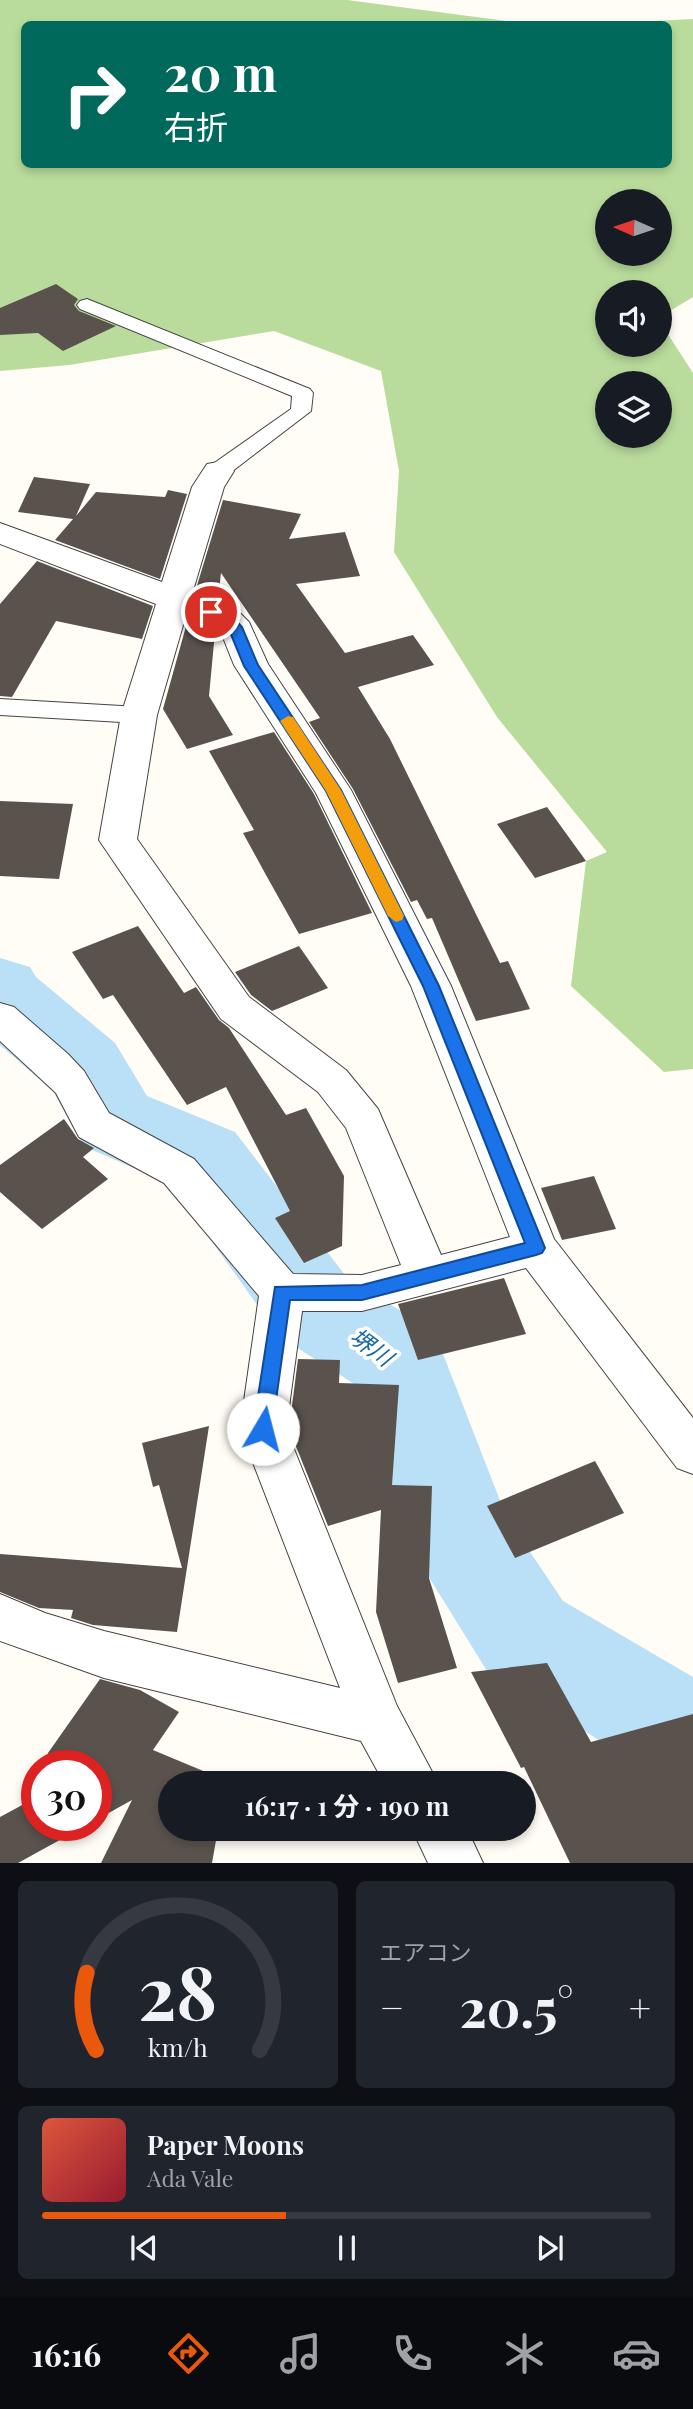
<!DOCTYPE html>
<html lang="ja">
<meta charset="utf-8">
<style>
body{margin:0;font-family:"Playfair Display","Noto Sans JP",serif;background:#20242c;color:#f1f3f6;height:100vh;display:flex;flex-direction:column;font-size:26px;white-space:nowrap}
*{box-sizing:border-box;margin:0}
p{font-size:23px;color:#9ea1a6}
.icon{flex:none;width:38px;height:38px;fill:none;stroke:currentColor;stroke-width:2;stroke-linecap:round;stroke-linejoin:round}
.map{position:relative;height:1863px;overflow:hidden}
.details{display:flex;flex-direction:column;gap:18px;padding:18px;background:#0d0f14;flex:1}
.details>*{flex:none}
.banner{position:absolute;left:21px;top:21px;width:651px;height:147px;border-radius:10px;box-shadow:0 4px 10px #0003;background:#00695c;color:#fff;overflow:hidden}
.needle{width:46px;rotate:273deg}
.controls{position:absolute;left:595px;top:189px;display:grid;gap:14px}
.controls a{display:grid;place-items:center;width:77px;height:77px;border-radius:50%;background:#171b24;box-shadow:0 4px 10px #0003;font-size:35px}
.speed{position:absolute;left:21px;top:1750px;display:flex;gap:14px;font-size:35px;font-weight:700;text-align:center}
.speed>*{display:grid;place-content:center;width:91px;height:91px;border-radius:50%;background:#171b24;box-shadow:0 4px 10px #0003;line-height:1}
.speed .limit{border:10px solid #d22;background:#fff;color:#111}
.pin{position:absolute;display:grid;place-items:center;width:60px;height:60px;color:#fff;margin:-30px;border:4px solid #fff;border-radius:50%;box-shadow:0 2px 7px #0007}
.me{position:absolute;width:77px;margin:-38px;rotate:8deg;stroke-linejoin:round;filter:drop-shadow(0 0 5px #0008)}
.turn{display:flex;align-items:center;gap:24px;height:147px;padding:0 28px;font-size:32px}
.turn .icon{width:91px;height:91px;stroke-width:2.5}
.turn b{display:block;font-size:49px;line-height:60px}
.big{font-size:52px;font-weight:700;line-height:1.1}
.details .tile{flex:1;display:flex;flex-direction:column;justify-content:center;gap:10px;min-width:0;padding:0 24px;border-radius:10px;background:#20242c}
.details .dial{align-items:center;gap:0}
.dial svg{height:182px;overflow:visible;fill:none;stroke:#363941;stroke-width:7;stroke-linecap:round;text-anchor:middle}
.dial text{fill:#f1f3f6;stroke:none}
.song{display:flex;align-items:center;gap:21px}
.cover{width:84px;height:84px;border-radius:10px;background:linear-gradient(135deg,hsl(10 70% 55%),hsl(350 70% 35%))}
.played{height:7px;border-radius:4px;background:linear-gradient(90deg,#ea580c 40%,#363941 40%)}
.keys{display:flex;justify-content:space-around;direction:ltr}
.heat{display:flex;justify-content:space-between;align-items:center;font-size:38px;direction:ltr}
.details .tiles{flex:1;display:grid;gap:18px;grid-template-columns:1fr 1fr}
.tile:last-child{grid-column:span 2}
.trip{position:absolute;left:158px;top:1771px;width:378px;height:70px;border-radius:35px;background:#171b24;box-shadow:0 4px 10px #0003;font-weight:700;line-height:70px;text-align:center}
.dock{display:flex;height:112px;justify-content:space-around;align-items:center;background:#090b0e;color:#9ea1a6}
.dock .icon{width:49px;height:49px}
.dock .current{color:#ea580c}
.dock b{font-size:32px;color:#f1f3f6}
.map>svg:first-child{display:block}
.forest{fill:#b9dc9c;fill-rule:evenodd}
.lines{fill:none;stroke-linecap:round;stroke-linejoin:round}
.river{fill:#b9e0f7;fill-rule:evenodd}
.building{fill:#5a524d}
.service-casing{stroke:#444;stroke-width:2}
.minor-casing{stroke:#444;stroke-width:2}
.service{fill:#fff;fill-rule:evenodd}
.minor{fill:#fff;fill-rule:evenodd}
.route{fill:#1a73e8;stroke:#114b97;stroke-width:2}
.slow{fill:#f59e0b}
.labels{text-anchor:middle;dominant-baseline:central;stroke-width:7;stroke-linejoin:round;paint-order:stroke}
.water-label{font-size:23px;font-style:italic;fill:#1768a6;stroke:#fff}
</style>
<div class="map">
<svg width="693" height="1863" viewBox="0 0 693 1863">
<rect width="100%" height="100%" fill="#fffdf5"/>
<path class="forest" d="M0 0H347L529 24H24V164H668V24H599L693 19V297L660 317V292H607V345H660V322L693 373V1069L664 1072 571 986 586 861 607 852 497 717 394 552 399 471 381 371 274 331 69 365 0 371ZM607 201H660V254H607ZM607 383H660V436H607Z"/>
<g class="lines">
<polygon class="river" points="0,958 30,967 36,977 115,1043 147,1096 235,1132 348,1279 431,1329 445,1359 506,1516 563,1601 693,1677 693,1790 654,1774 487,1671 427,1574 412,1541 356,1385 280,1337 171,1184 83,1146 53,1091 0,1045"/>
</g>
<g class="building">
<polygon points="56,284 78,299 74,305 79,311 116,326 63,351 38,333 0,335 0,308"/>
<polygon points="34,477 90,484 76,516 96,492 165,497 168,490 187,494 160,579 55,540 73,519 18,512"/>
<polygon points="223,500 301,514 289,539 345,532 360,576 296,584 345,653 413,635 434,665 358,687 390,739 500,963 508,961 530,1009 476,1021 432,918 427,919 417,900 411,902 353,789 309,722 320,718 221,573 218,600 195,592"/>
<polygon points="37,561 153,606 142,639 56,621 12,697 0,696 0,604"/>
<polygon points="188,619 215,632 209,696 233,735 187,749 163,709"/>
<polygon points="274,732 314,794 372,913 299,934 266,875 243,833 254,830 209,751"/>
<polygon points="0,801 73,804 59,879 0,876"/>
<polygon points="547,807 586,861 535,878 497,824"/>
<polygon points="138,926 184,993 196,987 219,1020 229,1028 286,1115 306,1108 344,1176 342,1246 304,1263 275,1218 290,1211 226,1087 187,1105 113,995 103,999 72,952"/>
<polygon points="299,946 328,988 272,1011 251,995 235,972"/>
<polygon points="64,1119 78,1139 94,1148 83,1157 108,1179 42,1229 0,1192 0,1165"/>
<polygon points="594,1176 616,1229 562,1240 541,1188"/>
<polygon points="504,1278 526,1334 418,1360 398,1304"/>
<polygon points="298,1359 340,1360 339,1383 399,1385 392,1485 432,1486 429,1578 457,1668 398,1683 376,1612 381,1510 328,1526 289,1429"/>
<polygon points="209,1426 177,1632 93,1625 71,1618 73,1610 39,1608 0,1592 0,1554 182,1568 159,1485 153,1487 142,1443"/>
<polygon points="595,1461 624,1513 515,1558 487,1506"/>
<polygon points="547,1663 591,1742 693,1714 693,1863 570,1863 524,1767 521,1768 471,1672"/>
<polygon points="100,1679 140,1690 179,1712 153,1750 220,1778 222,1783 170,1783 170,1829 218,1829 212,1863 101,1863 132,1800 96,1820 96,1766 46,1766 48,1753"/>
<polygon points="37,1797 37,1825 87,1825 18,1863 0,1863 0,1817"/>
</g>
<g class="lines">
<g class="service-casing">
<g id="service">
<polygon points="87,299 310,389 313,393 311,411 226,476 210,476 207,471 210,466 291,409 292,396 80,309 77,305 80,301"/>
<polygon points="0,699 139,707 147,709 151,715 147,721 139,723 0,715"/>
</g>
</g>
<g class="minor-casing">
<g id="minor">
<path d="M218 462 229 464 234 471 224 487 192 594 237 610 249 622 268 664 351 790 451 986 554 1239 693 1418V1474L677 1468 526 1268 362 1311H302L286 1429 397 1706 438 1783H384L361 1741 104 1678 0 1641V1594L45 1613 104 1631 340 1688 240 1429 259 1296 164 1183 79 1137 56 1093 0 1041V1003L14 1007 68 1054 84 1071 109 1113 194 1159 293 1274 362 1275 401 1265 346 1128 318 1092 221 1019 99 840 121 715 156 604 0 544V523L162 582 192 487 207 464ZM186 615 213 626 222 635 234 665 316 793 411 986 510 1237 441 1255 378 1109 346 1070 249 997 137 839 157 715Z"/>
<polygon points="412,1829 467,1829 483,1863 428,1863"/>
</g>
</g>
<use href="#service" class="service"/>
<use href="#minor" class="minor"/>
</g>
<polygon class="route" points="211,607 230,614 242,627 258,665 341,790 439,986 545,1248 542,1253 536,1255 362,1300 290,1300 272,1429 269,1435 263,1437 256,1435 253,1429 275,1287 362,1285 525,1243 423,986 326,791 244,666 230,632 220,621 204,612"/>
<polygon class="slow" points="288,716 293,717 341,790 404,916 402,920 396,922 388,916 326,791 280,721"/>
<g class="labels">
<g class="water-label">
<text transform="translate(372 1346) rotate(36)">堺川</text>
</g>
</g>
</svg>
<div class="controls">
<a><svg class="needle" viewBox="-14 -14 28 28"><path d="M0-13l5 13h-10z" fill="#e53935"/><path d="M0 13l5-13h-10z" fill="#9ea1a6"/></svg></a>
<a><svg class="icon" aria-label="sound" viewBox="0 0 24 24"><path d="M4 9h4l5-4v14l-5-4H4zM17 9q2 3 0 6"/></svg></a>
<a><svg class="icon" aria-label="layers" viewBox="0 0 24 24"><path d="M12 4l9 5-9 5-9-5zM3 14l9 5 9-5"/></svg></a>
</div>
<div class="speed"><div class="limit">30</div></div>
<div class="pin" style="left:211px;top:612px;background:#d93025"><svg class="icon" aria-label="arrive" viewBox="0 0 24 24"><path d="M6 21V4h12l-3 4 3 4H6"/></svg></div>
<svg class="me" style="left:263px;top:1429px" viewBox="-20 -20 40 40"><circle r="19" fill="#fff"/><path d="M0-13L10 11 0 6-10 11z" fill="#1a73e8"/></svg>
<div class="trip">16:17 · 1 分 · 190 m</div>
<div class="banner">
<div class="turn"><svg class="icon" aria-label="right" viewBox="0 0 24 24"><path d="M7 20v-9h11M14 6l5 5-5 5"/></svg><div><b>20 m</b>右折</div></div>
</div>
</div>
<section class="details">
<div class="tiles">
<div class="tile dial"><svg viewBox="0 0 100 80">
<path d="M14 69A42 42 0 1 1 86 69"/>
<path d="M14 69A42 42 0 0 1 10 35" stroke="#ea580c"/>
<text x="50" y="56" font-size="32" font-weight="700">28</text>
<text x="50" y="72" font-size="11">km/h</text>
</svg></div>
<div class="tile"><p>エアコン</p>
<div class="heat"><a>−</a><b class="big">20.5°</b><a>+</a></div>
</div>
<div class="tile">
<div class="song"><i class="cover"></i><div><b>Paper Moons</b><p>Ada Vale</p></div></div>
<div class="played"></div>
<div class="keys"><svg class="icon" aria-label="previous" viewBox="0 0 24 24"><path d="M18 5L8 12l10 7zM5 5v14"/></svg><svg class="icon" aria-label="pause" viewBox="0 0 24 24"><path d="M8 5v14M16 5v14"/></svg><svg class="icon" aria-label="next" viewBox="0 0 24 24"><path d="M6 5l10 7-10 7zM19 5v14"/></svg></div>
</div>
</div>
</section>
<nav class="dock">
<b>16:16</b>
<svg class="icon current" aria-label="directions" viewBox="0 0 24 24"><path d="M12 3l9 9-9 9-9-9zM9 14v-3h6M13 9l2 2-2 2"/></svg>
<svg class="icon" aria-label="music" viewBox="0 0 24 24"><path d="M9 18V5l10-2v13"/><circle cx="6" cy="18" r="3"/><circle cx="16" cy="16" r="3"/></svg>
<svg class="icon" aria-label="phone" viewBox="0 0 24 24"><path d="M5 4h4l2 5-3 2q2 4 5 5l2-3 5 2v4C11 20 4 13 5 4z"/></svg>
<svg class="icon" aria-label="climate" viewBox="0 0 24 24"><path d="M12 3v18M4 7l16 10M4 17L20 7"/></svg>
<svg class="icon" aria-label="car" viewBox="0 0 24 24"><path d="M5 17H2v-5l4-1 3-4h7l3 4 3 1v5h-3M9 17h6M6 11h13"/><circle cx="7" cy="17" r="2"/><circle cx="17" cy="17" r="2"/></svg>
</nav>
